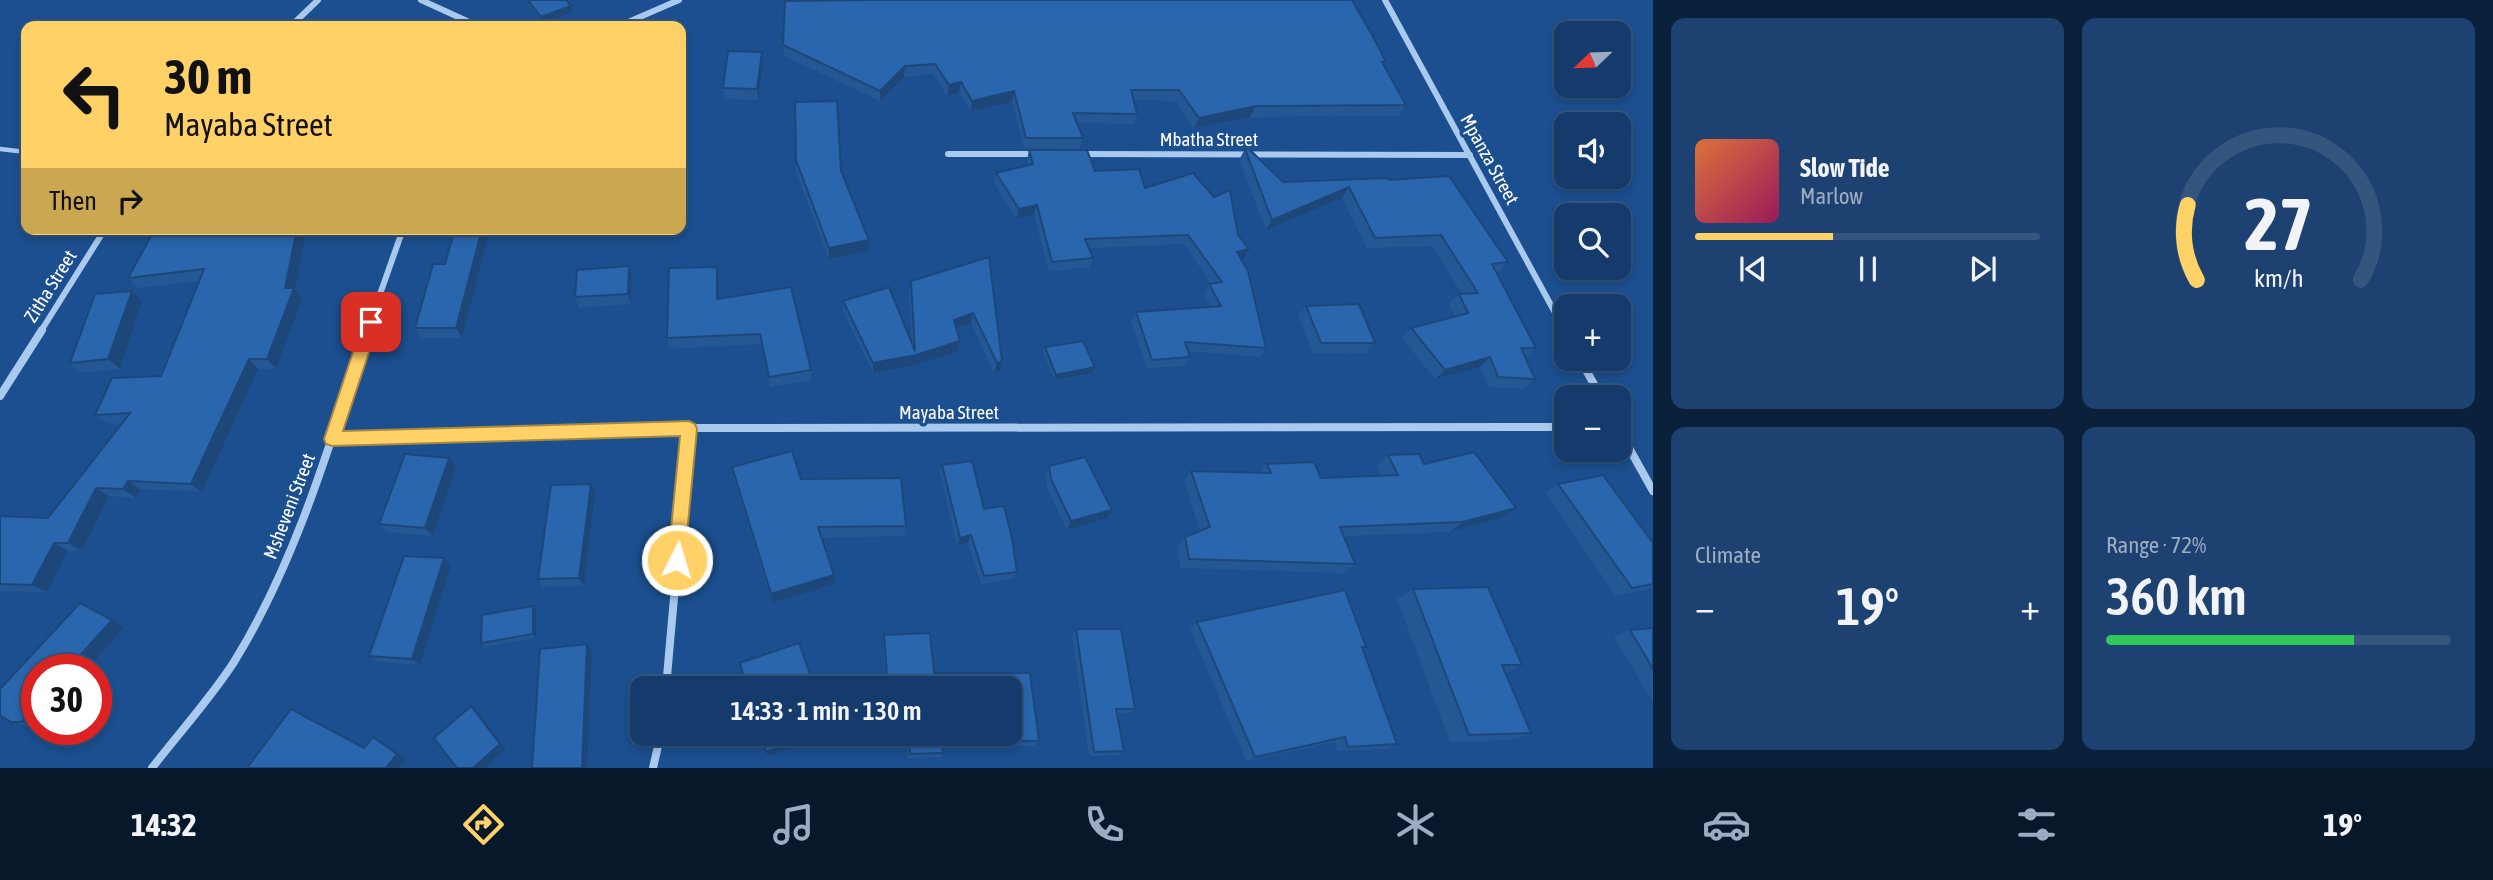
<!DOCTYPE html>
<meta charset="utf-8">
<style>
body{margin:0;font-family:"Asap Condensed",sans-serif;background:#1d4271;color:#f1f3f6;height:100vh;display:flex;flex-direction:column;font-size:26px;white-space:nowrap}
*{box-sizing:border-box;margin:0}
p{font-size:23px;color:#9dadc1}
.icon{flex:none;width:38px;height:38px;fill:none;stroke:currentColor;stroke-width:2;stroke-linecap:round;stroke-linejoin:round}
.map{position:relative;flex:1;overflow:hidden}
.sheet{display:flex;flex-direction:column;gap:18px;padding:18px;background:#0b203b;width:840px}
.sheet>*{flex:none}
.hud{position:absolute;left:21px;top:21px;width:665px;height:214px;border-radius:14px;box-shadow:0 4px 10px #0003,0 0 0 2px #33557e;background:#ffd166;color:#111;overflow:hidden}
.needle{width:46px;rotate:247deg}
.fabs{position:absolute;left:1554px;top:21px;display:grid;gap:14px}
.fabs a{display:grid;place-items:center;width:77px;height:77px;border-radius:14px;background:#143b6b;box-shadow:0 4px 10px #0003,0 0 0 2px #33557e;font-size:35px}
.speed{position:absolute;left:21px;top:654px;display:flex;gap:14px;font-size:35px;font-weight:700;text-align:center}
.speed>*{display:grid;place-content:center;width:91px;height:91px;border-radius:50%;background:#143b6b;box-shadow:0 4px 10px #0003,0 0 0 2px #33557e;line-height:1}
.speed .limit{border:10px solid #d22;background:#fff;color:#111}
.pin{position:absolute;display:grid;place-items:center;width:60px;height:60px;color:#fff;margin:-30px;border-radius:14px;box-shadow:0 4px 10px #0006}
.me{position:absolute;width:77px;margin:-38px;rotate:5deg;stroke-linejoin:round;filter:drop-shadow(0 0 5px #0008)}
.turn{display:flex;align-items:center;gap:24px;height:147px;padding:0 28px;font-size:32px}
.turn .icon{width:91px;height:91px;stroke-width:2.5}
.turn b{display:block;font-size:49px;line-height:60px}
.then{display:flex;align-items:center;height:66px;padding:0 28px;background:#0003;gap:14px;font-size:26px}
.big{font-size:52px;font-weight:600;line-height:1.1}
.sheet .card{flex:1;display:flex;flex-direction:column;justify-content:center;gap:10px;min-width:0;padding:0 24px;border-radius:14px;background:#1d4271}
.sheet .dial{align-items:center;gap:0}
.dial svg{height:182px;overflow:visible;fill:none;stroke:#33557e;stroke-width:7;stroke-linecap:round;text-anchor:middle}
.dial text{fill:#f1f3f6;stroke:none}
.song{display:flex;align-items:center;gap:21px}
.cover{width:84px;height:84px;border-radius:10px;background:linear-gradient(135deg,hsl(20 70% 55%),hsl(330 70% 35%))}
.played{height:7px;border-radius:4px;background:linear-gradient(90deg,#ffd166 40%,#33557e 40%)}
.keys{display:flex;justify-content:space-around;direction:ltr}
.heat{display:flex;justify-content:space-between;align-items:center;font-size:38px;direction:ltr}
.charge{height:10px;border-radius:5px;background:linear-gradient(90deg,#34c759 72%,#33557e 0)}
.sheet .tiles{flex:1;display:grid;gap:18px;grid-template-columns:repeat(2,1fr)}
.trip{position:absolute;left:630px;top:676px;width:392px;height:70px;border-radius:14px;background:#143b6b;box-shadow:0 4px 10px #0003,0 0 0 2px #33557e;font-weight:600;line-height:70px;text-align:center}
.dock{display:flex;height:112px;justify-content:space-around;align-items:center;background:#08182b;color:#9dadc1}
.dock .icon{width:49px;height:49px}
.dock .selected{color:#ffd166}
.dock b{font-size:32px;color:#f1f3f6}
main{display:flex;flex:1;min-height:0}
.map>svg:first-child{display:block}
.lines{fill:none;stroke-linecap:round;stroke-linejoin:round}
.lane{stroke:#a9c9ee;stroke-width:4.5}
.street-far1{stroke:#a9c9ee;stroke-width:6}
.street{stroke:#a9c9ee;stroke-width:8}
.wall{fill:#245895}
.shaded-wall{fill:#1d4779}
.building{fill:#2a66ad;stroke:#1d4779;stroke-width:2}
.route{fill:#ffd166;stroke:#a68842;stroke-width:2}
.labels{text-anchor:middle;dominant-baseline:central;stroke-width:7;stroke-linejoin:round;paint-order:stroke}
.street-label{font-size:19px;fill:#fff;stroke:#1b4f8f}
</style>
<main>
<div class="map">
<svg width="1653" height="768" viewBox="0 0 1653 768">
<rect width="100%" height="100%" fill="#1b4f8f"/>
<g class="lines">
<polyline class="lane" points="0,149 26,152"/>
<g class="street-far1">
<polyline points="421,0 478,26"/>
<polyline points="1385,0 1565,331"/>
<polyline points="291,26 318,0"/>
<polyline points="619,26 679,0"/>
<polyline points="948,154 1035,154"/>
<polyline points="1082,154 1470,155"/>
<polyline points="41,331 105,229"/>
<polyline points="367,331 403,229"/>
</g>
<g class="street">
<polyline points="1564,330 1566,333"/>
<polyline points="1580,359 1601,397"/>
<polyline points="0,396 42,330"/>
<polyline points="1619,430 1653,491"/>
<polyline points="332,438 689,428 1566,427"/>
<polyline points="666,688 689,428"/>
<path d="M152 768C179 733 210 699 234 662 296 562 331 441 367 330"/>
<polyline points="653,768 661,733"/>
</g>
</g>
<g class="wall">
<polygon points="526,0 570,0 567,2 571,6 572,12 543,23"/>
<polygon points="783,45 1386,62 1384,65 1406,105 1399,116 1250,117 1194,128 1175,101 1134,100 1137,114 1134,124 1077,123 1083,138 1079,149 1024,148 1012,102 971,111 959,93 947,96 933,74 904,77 880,101 784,56"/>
<polygon points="763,64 758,100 724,99 723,88"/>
<polygon points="795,102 841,171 868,251 829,259 796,172"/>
<polygon points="1245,149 1283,182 1389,180 1508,262 1497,273 1536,348 1525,358 1535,379 1523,389 1488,387 1480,367 1435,379 1402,338 1411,328 1455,316 1449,304 1459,294 1462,294 1432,246 1367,248 1342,198 1266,230 1239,160"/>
<polygon points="1029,150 1145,188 1243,259 1241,259 1266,348 1260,357 1188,351 1190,357 1185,366 1147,368 1131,321 1136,312 1211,307 1204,294 1209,284 1211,284 1184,244 1089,248 1093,258 1089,267 1049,272 1034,215 1016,219 994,183 996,173 1028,165 1027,160"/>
<polygon points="155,229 307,229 295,290 302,299 276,369 258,369 202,492 140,489 136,498 109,496 82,551 68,551 47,592 0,591 0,516 48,518 122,423 108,424 95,415 161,376 199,281 138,288 128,278"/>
<polygon points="455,229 490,229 462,338 422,338 415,328 445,264"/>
<polygon points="989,257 1000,371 994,373 971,323 956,329 958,351 915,365 873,373 843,312 843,301 912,345 909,291 911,281"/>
<polygon points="629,266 632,277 631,304 579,308 575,297"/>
<polygon points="717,267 719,278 719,299 811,370 811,380 770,387 761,344 669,349 667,338"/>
<polygon points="132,291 142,301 120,369 82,373 70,363"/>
<polygon points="1306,306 1375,343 1366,353 1313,354 1298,316"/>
<polygon points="1045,347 1092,373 1054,380 1043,352"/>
<polygon points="1388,455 1424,464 1501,518 1449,532 1344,536 1355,564 1344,573 1181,568 1177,547 1185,537 1200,531 1184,481 1191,471 1259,473 1267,464 1321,478 1382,476 1377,465"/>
<polygon points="942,465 984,509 1017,572 1013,579 981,584 968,543 957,546 940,474"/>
<polygon points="1049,466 1107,518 1067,530 1047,488 1045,475"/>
<polygon points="456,467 433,536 388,532 379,524"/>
<polygon points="732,467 801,479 906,526 904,536 821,538 834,575 834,584 772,603 734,479"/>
<polygon points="1558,484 1653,543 1653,588 1616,596 1545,493"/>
<polygon points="595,493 584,586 543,587 538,579"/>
<polygon points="451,566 420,665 378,662 369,656"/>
<polygon points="1413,589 1522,665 1505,673 1531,733 1510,740 1450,742 1397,599"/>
<polygon points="80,603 125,627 87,670 37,670 37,727 28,727 11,722 0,715 0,689"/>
<polygon points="536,610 536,638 485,647 481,643"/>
<polygon points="1197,622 1366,647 1362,649 1397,744 1386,749 1338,751 1334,742 1246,761 1190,629"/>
<polygon points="1653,628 1653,703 1614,637 1630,630"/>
<polygon points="1076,629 1135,709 1130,713 1117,713 1124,751 1119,755 1089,756 1072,635"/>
<polygon points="930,633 934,673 1030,673 1039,741 1034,746 942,746 943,753 940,757 908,759 906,733 1010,733 1010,688 886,688 883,641 884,635"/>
</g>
<g class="shaded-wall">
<polygon points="571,6 572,12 543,23 541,17"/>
<polygon points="762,52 763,64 758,100 757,89"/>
<polygon points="905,66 904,77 880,101 880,91"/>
<polygon points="961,82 959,93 947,96 949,85"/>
<polygon points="1014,91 1012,102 971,111 972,101"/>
<polygon points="1256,106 1250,117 1194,128 1199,118"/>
<polygon points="1349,187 1342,198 1266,230 1272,220"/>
<polygon points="1037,205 1034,215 1016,219 1019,209"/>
<polygon points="297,229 307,229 295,290 302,299 276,369 267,359 285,288"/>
<polygon points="482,229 490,229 462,338 456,328"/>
<polygon points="869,240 868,251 829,259 829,248"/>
<polygon points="1249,249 1243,259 1232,262 1237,252"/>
<polygon points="629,266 632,277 631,304 628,294"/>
<polygon points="717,267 719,278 719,309 717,299"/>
<polygon points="132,291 142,301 120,369 108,359"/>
<polygon points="973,313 971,323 952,330 954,320"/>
<polygon points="960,341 958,351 915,365 873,373 873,363"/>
<polygon points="1490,357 1480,367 1435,379 1445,370"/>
<polygon points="249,359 258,369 202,492 191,484"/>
<polygon points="1002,361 1000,371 994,373 997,363"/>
<polygon points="1095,367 1092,373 1054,380 1056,375"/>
<polygon points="449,458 456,467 433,536 425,528"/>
<polygon points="128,481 140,489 136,498 123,489"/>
<polygon points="591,484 595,493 584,586 579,578"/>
<polygon points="96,488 109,496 82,551 68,543"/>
<polygon points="1516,508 1501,518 1449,532 1463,522"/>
<polygon points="1112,510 1107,518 1067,530 1071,521"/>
<polygon points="971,535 968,543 957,546 960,538"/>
<polygon points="54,543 68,551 47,592 32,585"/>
<polygon points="444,558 451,566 420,665 412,659"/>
<polygon points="834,575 834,584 772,603 771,594"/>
<polygon points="80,603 125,627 87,670 67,670"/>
<polygon points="533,606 536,610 536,638 533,634"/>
<polygon points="587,644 592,650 587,768 582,768"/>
<polygon points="37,704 37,727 21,722"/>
<polygon points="471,706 478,712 506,749 485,768 473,768"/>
<polygon points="816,733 829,734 768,756 766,752"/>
<polygon points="373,737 383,742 406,759 399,768 386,768"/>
</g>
<g class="building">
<polygon points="528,0 566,0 571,6 541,17"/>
<polygon points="869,0 1352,0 1371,33 1386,62 1382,62 1406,105 1256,106 1199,118 1179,90 1131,90 1137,114 1073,113 1083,138 1026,138 1014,91 972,101 961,82 949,85 935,64 905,66 880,91 783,45 785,1"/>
<polygon points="339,23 353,26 336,26"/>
<polygon points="728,51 762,52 757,89 723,88"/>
<polygon points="837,101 841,171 869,240 829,248 796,160 795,102"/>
<polygon points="1245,149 1249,149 1283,182 1388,178 1389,180 1449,176 1508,262 1492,264 1536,348 1521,348 1535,379 1498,377 1490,357 1445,370 1411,328 1468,313 1459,294 1478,293 1441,235 1375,238 1349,187 1272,220"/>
<polygon points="1029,150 1087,150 1095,171 1139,169 1145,188 1193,173 1214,197 1230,190 1238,235 1249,249 1237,252 1248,271 1266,348 1185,342 1190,357 1152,360 1136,312 1221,306 1209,284 1222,282 1188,235 1085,239 1093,258 1052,262 1037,205 1019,209 996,173 1033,164"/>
<polygon points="155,229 297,229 285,288 294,288 267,359 249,359 191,484 128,481 123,489 96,488 68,543 54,543 32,585 0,584 0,516 48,518 130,413 95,415 112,378 161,376 204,269 128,278"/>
<polygon points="455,229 482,229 456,328 415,328 433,264 445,264"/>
<polygon points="989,257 1002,361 997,363 973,313 954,320 960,341 916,355 873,363 843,301 889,287 915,351 911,281"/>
<polygon points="629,266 628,294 575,297 577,270"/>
<polygon points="717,267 717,299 791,287 811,370 769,377 760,334 667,338 669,268"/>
<polygon points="132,291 108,359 70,363 95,294"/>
<polygon points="1359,304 1375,343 1321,343 1306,306"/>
<polygon points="1083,341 1095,367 1056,375 1045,347"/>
<polygon points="792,451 801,479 901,478 906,526 818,527 834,575 771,594 732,467"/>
<polygon points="1474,452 1516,508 1463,522 1340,527 1355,564 1189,559 1185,537 1210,527 1191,471 1271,473 1267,464 1314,462 1321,478 1398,475 1388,455 1419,454 1424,464"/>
<polygon points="405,454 449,458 425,528 379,524"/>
<polygon points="1085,457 1112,510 1071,521 1051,479 1049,466"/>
<polygon points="972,461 984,509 1004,506 1012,538 1017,572 984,576 971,535 960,538 942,465"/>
<polygon points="1603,475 1653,543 1653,584 1632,588 1558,484"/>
<polygon points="591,484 579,578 538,579 551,485"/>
<polygon points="404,556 444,558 412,659 369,656"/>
<polygon points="1488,587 1522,665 1502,665 1531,733 1469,735 1413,589"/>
<polygon points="1345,590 1366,647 1362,647 1397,744 1348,747 1345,737 1255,757 1197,622"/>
<polygon points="80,603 112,620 67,670 37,670 37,704 21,722 11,722 0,715 0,689"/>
<polygon points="533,606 533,634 481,643 482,615"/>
<polygon points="1653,628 1653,669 1630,630"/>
<polygon points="1076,629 1121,629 1135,709 1116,709 1124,751 1094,752"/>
<polygon points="930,633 934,673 1030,673 1039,741 942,741 943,753 910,754 908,733 1010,733 1010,688 888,688 884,635"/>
<polygon points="799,643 815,688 747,688 740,663"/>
<polygon points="587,644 582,768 532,768 540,649"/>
<polygon points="471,706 500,744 473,768 457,768 434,738"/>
<polygon points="291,709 364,748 373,737 397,754 386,768 247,768"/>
<polygon points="761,733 816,733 766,752"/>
</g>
<polygon class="route" points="371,316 379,322 343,431 689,421 695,424 697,429 684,566 677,568 671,566 668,560 680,436 332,446 326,444 324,439 363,322"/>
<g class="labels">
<g class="street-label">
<text x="1209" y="139">Mbatha Street</text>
<text transform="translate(1490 159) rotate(61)">Mpanza Street</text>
<text transform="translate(50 286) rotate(-58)">Zitha Street</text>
<text x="949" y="412">Mayaba Street</text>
<text transform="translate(289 506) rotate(-69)">Msheveni Street</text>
</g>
</g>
</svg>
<div class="fabs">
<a><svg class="needle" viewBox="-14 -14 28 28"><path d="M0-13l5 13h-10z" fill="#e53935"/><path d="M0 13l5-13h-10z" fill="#9dadc1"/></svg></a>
<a><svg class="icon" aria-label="sound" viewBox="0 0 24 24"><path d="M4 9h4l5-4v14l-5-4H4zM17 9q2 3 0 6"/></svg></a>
<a><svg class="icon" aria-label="search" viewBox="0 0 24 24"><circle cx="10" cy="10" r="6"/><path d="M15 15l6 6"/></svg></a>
<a>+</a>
<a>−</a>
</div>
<div class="speed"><div class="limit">30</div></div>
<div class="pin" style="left:371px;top:322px;background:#d93025"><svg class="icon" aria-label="arrive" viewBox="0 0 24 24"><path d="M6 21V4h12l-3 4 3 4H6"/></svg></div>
<svg class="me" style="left:677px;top:560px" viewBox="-20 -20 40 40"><circle r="17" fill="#ffd166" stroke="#fff" stroke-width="3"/><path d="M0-11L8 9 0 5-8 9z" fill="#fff"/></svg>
<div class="trip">14:33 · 1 min · 130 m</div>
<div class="hud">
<div class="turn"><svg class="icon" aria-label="left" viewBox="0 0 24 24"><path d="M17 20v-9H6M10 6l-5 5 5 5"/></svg><div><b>30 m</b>Mayaba Street</div></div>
<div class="then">Then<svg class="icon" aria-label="right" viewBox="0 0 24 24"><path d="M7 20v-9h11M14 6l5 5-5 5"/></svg></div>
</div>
</div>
<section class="sheet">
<div class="tiles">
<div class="card">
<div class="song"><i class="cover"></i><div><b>Slow Tide</b><p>Marlow</p></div></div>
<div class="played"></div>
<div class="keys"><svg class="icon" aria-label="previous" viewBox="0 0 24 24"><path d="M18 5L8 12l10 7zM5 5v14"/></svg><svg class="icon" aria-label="pause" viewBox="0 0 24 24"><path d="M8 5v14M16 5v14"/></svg><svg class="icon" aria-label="next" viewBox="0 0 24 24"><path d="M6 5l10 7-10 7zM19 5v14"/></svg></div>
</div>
<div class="card dial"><svg viewBox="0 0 100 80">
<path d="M14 69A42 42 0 1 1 86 69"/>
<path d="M14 69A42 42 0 0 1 10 36" stroke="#ffd166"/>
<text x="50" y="56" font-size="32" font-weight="700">27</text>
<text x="50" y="72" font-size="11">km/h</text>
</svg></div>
<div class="card"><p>Climate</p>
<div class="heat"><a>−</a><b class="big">19°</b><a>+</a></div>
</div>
<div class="card"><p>Range · 72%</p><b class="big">360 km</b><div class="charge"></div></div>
</div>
</section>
</main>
<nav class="dock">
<b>14:32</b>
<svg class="icon selected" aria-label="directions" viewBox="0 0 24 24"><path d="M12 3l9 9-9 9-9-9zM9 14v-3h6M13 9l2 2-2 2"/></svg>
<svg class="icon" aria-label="music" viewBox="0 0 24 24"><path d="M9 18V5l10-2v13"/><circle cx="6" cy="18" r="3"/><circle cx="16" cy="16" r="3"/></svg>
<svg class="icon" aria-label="phone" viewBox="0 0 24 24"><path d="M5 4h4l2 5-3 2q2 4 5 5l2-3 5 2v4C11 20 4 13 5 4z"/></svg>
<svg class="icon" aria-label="climate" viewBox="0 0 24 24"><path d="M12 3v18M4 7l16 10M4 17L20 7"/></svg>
<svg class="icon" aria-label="car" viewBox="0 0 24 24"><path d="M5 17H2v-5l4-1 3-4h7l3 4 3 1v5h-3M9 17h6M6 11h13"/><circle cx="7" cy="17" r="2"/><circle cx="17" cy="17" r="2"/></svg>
<svg class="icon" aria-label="filters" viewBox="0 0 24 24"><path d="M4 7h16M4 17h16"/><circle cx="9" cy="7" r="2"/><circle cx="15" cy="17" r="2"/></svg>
<b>19°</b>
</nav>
